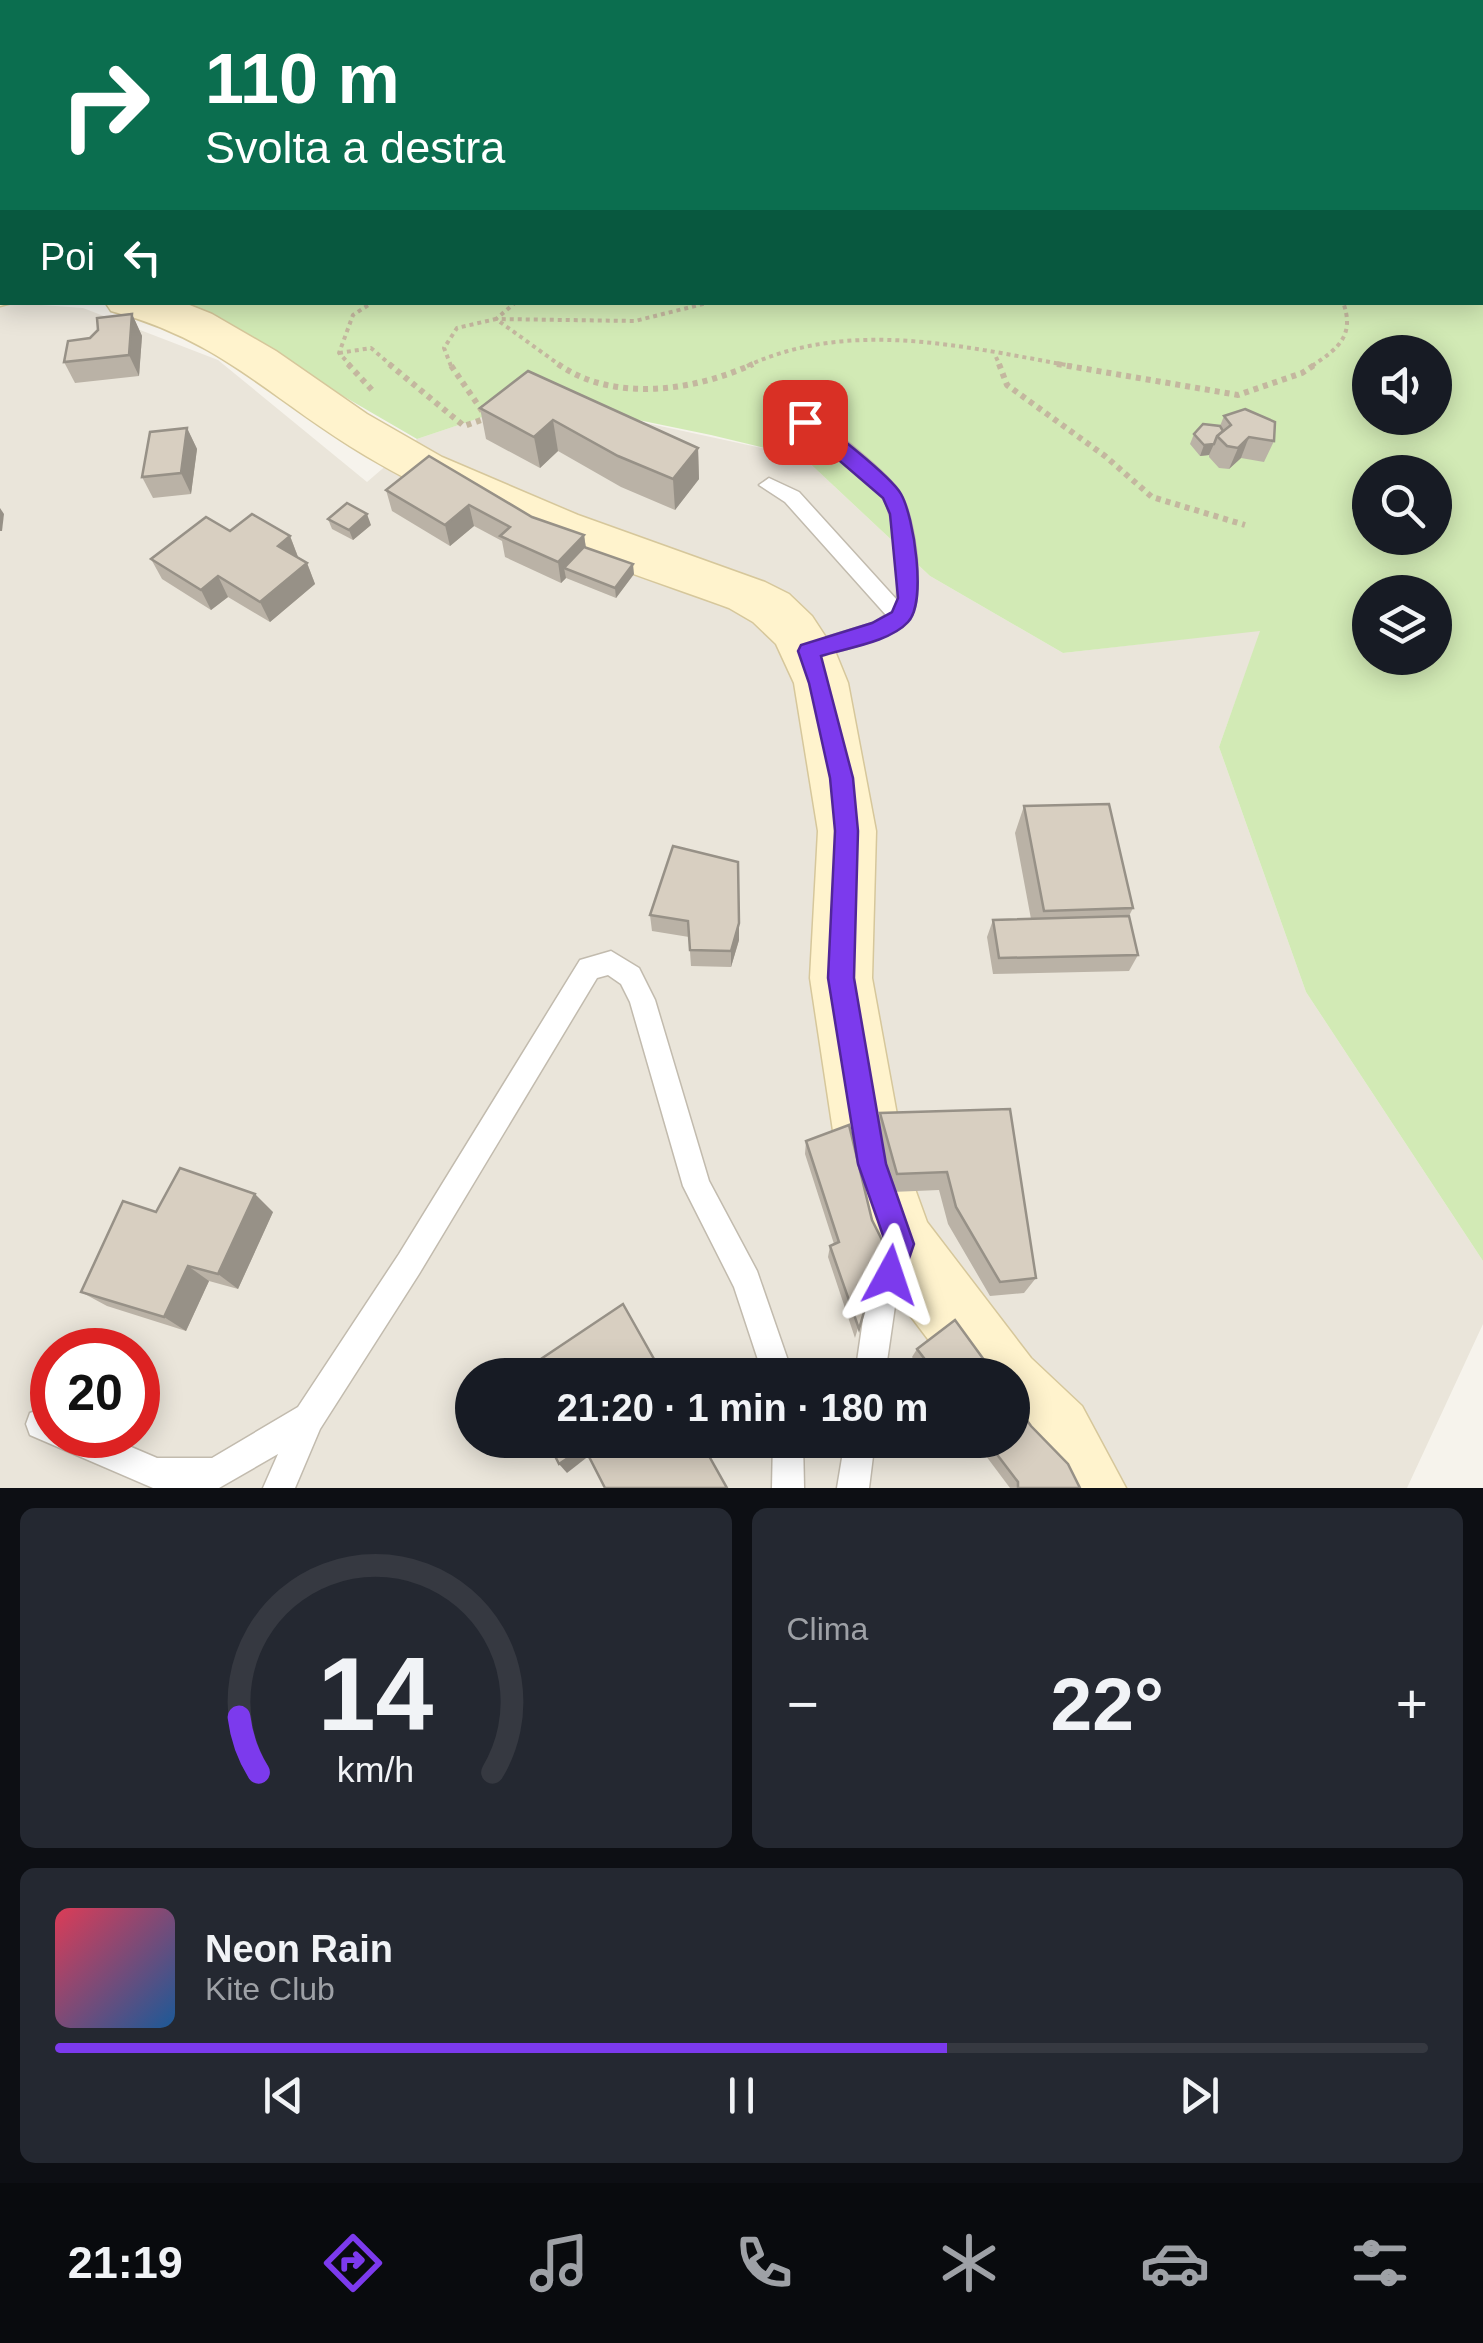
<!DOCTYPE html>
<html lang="it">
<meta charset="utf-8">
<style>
body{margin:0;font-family:Helvetica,sans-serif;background:#242831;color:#f1f3f6;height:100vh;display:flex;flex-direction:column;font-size:38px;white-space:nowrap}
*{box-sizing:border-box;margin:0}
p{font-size:32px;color:#9ea1a6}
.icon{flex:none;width:55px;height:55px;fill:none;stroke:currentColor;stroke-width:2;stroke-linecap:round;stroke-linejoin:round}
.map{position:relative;height:1488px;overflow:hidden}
.panel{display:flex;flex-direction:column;gap:20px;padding:20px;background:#0d0f14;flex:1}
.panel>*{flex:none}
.top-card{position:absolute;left:0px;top:0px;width:1485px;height:305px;box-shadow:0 5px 25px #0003;background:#0b6e4f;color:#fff;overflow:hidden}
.tools{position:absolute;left:1352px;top:335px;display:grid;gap:20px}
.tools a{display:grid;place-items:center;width:100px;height:100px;border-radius:50%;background:#171b24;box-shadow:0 5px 25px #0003;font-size:50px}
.speed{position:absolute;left:30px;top:1328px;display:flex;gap:20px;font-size:50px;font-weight:700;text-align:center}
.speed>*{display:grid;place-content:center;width:130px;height:130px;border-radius:50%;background:#171b24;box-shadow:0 5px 25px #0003;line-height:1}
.speed .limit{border:15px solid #d22;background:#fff;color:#111}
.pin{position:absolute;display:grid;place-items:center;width:85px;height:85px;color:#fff;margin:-42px;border-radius:20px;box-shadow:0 5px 15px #0006}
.me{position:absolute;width:110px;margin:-55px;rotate:5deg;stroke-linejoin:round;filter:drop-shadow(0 0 8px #0008)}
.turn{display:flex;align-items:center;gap:35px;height:210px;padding:0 40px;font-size:45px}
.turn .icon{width:130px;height:130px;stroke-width:2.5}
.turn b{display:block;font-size:70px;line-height:85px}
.then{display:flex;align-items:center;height:95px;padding:0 40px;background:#0003;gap:20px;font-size:38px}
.big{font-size:75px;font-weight:800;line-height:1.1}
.panel .tile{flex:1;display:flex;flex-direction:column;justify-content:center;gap:15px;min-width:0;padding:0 35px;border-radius:15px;background:#242831}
.panel .dial{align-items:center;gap:0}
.dial svg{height:260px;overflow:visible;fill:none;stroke:#363941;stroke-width:7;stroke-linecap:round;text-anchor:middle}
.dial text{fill:#f1f3f6;stroke:none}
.song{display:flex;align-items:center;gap:30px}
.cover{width:120px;height:120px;border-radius:15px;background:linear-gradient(135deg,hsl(350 70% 55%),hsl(210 70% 35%))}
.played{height:10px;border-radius:5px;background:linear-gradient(90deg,#7c3aed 65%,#363941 65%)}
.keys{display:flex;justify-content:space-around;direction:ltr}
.heat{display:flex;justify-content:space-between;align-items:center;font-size:55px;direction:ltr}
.panel .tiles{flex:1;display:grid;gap:20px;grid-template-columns:1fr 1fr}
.tile:last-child{grid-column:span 2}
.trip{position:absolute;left:455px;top:1358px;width:575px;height:100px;border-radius:50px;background:#171b24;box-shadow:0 5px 25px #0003;font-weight:800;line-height:100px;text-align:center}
.dock{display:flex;height:160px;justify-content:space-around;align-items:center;background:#090b0e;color:#9ea1a6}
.dock .icon{width:70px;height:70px}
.dock .active{color:#7c3aed}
.dock b{font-size:45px;color:#f1f3f6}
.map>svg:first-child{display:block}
.residential{fill:#eae5da;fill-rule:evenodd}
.green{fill:#d2eab5;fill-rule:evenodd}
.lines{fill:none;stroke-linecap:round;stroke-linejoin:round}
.lane-casing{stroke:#c2bbae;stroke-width:3}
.secondary-casing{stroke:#d6c79b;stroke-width:3}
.path-far1{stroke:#c4b79f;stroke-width:4;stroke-dasharray:4 4;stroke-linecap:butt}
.path{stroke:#c4b79f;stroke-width:6;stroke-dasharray:5 5;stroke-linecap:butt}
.lane{fill:#fff;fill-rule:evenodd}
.secondary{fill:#fff3cd;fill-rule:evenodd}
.wall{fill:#bab2a6}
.shaded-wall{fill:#979187}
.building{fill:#d8cfc1;stroke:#979187;stroke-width:2.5}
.route{fill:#7c3aed;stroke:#51269a;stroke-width:2.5}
</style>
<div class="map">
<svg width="1483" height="1488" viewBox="0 0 1483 1488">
<rect width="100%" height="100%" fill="#f6f3ec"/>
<path class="residential" d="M0 302 83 308 218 360 367 482 417 439 535 399 803 457 930 576 1063 653 1261 630 1219 747 1306 992 1483 1261V1324L1407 1488H0ZM52 1350H138V1435H52ZM472 1375H1012V1440H472Z"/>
<g class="green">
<polygon points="0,0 1419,0 1423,2 2,2 2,279"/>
<path d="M1483 111V1261L1306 992 1219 747 1260 631 1063 653 930 576 803 457 711 435 536 399 417 439 183 303 1482 302ZM1370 352H1435V418H1370ZM1370 472H1435V538H1370ZM1370 592H1435V658H1370Z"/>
</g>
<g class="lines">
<g class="lane-casing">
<g id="lane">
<polygon points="149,0 164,0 166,2 151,2"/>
<rect x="1482" y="74" width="1" height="8"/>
<path d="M774 391C796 398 888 472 900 493 915 516 926 597 909 620 894 640 833 652 809 659L798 651 801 645 873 623 886 615 785 502 759 485 769 478 799 492 897 600C898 576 896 518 883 498 862 467 799 426 768 401L765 397Z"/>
<polygon points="611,951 639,968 655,1000 709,1181 757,1271 793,1375 763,1375 734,1287 683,1186 630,1002 621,984 608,975 597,978 419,1274 320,1429 295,1488 263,1488 278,1454 219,1488 153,1488 30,1435 26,1424 30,1413 41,1409 52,1413 52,1435 103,1435 157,1458 212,1458 298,1407 399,1254 580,960"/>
<polygon points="896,1242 906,1246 910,1256 895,1306 885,1375 855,1375 865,1306 886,1246"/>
<polygon points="773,1440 803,1440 804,1488 772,1488"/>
<polygon points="845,1440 875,1440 869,1488 837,1488"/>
</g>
</g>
<g class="secondary-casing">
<g id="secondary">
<polygon points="0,280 2,302 15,302 0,306"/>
<path d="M105 302H182L212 314 276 351 367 414 442 457 578 515 765 582 789 594 812 616 835 651 848 683 876 831 872 978 906 1164 927 1222 1031 1358 1082 1406 1126 1488H1045L1010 1440 1012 1375H955L875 1269 838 1164 810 978 818 831 794 683 776 644 753 622 729 608C606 564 479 523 366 456 271 400 224 341 111 311Z"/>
</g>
</g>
<g class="path-far1">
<polyline points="516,302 496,319 635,321 711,302"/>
<polyline points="339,353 371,348 392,366"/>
<polyline points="996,357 1000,366"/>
<polyline points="351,366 339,353 353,315 373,302"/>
<polyline points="451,366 444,348 457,328 496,319 561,366"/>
<path d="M747 366C851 318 965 347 1072 366"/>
<path d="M1312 366C1339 348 1355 335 1343 302"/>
</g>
<g class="path">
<polyline points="348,364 372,390"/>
<polyline points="389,364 464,426 487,418 450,364"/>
<path d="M558 364C613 403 694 391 753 364"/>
<polyline points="999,364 1007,385 1105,456 1152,497 1245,525"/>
<polyline points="1057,364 1238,395 1302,373 1316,364"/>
</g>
<use href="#lane" class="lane"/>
<use href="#secondary" class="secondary"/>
</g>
<g class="wall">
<polygon points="0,72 2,149 0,149"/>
<polygon points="132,314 142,336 139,376 75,383 64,362 90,338"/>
<polygon points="528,371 698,448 699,479 675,510 621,487 558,451 540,468 486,439 480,408"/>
<polygon points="1224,416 1274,441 1264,462 1241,458 1229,469 1219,468 1209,457 1209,455 1200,456 1190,444 1194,434 1220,426"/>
<polygon points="187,428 197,449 191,494 153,498 142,477"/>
<polygon points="386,490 532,517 584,535 586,548 634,574 616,598 566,578 561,583 505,557 502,541 474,526 450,546 392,511"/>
<polygon points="328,519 371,525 353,540 332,529"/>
<polygon points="230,531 290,536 298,557 307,563 315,584 270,622 228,597 211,610 162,579 151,559"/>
<polygon points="1024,806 1133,908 1129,916 1138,955 1129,971 993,974 987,937 993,920 1031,919 1015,833"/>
<polygon points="673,846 739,940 731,967 691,966 689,937 652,931 650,915"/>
<polygon points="1010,1109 1036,1278 1024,1293 990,1296 948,1224 939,1190 892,1192 875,1133 880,1113"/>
<polygon points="806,1141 872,1220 884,1244 855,1338 828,1257 830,1246 834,1244 805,1154"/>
<polygon points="156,1212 273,1212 238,1289 209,1281 186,1331 107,1306 81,1292"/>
<polygon points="917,1349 995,1375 926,1375 912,1357"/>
<polygon points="1031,1426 1080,1488 1010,1488 974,1440 1012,1440"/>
</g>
<g class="shaded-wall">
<polygon points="132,314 142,336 139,376 129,355"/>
<polygon points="553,420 558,451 540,468 534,437"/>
<polygon points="187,428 197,449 191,494 181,473"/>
<polygon points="1249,437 1241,458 1229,469 1238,448"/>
<polygon points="1214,444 1209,455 1200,456 1204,445"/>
<polygon points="698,448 699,479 675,510 673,479"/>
<polygon points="469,505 474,526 450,546 445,525"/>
<polygon points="0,508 4,514 2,531 0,531"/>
<polygon points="367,514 371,525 353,540 349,530"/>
<polygon points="584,535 587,556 564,568 566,578 561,583 558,562"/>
<polygon points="290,536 298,557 278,546"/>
<polygon points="307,563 315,584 270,622 260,602"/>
<polygon points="633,564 634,574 616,598 615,588"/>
<polygon points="218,576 228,597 211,610 201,590"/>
<polygon points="739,923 739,940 731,967 731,951"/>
<polygon points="255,1194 273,1212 238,1289 218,1274"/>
<polygon points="188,1266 209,1281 186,1331 164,1317"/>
<polygon points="584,1447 590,1455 567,1473 559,1464"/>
</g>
<g class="building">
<rect x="0" y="72" width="2" height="45"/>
<polygon points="132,314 129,355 64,362 68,341 90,338 98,330 97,318"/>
<polygon points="528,371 698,448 673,479 618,456 553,420 534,437 480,408"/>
<polygon points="1245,409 1275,422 1274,441 1249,437 1238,448 1227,446 1217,436 1231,425 1224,416"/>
<polygon points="1203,424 1220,426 1223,431 1217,436 1214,444 1204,445 1194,434"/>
<polygon points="187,428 181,473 142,477 150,432"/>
<polygon points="429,456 532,517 584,535 558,562 500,536 510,527 469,505 445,525 386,490"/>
<polygon points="347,503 367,514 349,530 328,519"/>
<polygon points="252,514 290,536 278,546 307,563 260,602 218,576 201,590 151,559 206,517 230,531"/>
<polygon points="584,547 633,564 615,588 564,568"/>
<polygon points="1109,804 1133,908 1044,911 1024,806"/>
<polygon points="673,846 738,862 739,923 731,951 690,950 688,921 650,915"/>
<polygon points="1129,916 1138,955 999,958 993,920"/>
<polygon points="1010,1109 1036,1278 1000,1282 956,1207 947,1172 897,1174 880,1113"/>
<polygon points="849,1125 872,1220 884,1244 859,1329 830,1246 839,1242 806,1141"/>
<polygon points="180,1168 255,1194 218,1274 188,1266 164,1317 81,1292 123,1201 156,1212"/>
<polygon points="623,1304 663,1375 517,1375"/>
<polygon points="955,1320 995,1375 937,1375 917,1349"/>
<polygon points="1012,1400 1031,1426 1068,1464 1080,1488 1018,1488 1018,1482 986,1440 1012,1440"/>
<polygon points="547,1440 700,1440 727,1488 605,1488 584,1447 559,1464"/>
</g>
<path class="route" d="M805 415C823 421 892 478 901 494 914 517 927 602 908 622 890 642 846 648 821 656L853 778 858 831 854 978 886 1164 914 1244 900 1285 890 1289 880 1285 875 1275 886 1244 858 1164 828 978 835 831 830 778 809 683 798 651 801 645 872 623 892 612 898 598 890 514 883 498 799 426 796 422Z"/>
</svg>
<div class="tools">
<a><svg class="icon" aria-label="sound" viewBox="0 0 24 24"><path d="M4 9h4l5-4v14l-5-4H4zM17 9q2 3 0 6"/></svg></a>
<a><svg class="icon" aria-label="search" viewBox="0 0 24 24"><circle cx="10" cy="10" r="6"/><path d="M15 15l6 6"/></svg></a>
<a><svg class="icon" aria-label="layers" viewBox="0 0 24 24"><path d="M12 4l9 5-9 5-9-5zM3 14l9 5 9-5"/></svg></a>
</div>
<div class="speed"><div class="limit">20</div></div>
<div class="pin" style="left:805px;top:422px;background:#d93025"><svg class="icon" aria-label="arrive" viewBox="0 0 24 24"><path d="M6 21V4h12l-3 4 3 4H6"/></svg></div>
<svg class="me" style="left:890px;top:1275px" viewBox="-20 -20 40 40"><path d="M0-17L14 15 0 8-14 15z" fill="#7c3aed" stroke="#fff" stroke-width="4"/></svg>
<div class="trip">21:20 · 1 min · 180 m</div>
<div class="top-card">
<div class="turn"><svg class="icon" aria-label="right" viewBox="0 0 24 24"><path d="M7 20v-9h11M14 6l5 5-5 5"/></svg><div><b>110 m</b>Svolta a destra</div></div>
<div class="then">Poi<svg class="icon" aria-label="left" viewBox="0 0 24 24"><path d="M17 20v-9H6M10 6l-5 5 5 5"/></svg></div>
</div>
</div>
<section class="panel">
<div class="tiles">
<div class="tile dial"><svg viewBox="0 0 100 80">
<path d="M14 69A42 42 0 1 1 86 69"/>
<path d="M14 69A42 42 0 0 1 8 52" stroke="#7c3aed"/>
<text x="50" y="56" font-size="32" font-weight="700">14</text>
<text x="50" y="72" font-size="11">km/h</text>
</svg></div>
<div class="tile"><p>Clima</p>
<div class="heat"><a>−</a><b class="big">22°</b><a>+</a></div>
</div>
<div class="tile">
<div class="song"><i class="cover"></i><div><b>Neon Rain</b><p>Kite Club</p></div></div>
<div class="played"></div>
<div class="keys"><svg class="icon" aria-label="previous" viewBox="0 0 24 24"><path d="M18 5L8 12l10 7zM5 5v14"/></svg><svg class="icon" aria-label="pause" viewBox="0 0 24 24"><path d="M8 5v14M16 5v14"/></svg><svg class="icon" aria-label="next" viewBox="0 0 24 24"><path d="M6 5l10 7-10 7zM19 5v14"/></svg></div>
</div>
</div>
</section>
<nav class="dock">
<b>21:19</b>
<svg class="icon active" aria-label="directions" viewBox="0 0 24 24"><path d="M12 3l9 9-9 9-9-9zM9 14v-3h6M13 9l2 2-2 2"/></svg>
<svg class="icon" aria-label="music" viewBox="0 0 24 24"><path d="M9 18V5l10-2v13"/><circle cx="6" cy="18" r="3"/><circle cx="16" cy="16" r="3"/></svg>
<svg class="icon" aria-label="phone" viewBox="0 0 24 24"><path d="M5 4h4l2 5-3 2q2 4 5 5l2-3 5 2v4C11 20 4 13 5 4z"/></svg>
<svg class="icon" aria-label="climate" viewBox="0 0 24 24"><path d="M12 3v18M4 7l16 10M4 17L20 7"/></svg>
<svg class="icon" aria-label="car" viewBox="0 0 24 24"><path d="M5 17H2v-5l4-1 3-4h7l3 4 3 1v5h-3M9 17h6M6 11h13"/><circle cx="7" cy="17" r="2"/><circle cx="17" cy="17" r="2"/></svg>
<svg class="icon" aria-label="filters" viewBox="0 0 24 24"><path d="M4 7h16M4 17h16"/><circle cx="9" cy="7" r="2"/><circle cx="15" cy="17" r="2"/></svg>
</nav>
